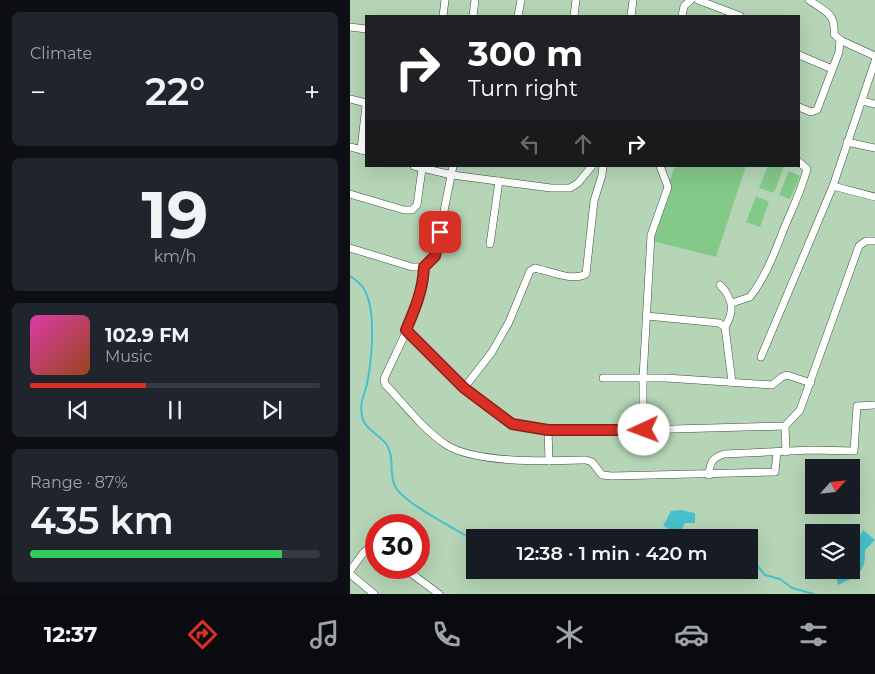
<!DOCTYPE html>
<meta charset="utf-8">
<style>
body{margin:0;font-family:Montserrat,sans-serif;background:#20242c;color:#f1f3f6;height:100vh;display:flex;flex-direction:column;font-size:19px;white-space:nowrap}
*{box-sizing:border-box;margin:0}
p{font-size:16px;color:#9ea1a6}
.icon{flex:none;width:28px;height:28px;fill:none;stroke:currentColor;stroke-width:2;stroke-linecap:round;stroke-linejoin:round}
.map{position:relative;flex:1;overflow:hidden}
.drawer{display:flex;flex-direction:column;gap:12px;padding:12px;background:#0d0f14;width:350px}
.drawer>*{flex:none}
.banner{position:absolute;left:15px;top:15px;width:435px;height:152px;border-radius:0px;box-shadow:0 5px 20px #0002;background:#202124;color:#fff;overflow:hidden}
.needle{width:32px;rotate:63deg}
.buttons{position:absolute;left:455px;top:459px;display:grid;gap:10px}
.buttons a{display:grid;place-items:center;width:55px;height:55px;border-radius:0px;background:#171b24;box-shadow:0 5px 20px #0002;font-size:25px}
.speed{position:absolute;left:15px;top:514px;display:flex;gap:10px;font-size:25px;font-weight:700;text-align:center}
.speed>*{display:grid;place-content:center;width:65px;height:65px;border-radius:50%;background:#171b24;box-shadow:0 5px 20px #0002;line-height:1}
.speed .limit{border:8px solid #d22;background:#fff;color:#111}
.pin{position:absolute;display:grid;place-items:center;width:42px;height:42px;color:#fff;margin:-21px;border-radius:10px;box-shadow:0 2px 8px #0006}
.me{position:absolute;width:55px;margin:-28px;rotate:268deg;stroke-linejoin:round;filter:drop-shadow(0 0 4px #0008)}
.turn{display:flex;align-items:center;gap:18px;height:105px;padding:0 20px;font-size:22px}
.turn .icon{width:65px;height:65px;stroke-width:2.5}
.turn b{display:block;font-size:35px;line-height:42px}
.lanes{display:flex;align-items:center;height:48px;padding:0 20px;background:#0003;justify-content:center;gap:25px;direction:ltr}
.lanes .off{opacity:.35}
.big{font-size:38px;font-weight:600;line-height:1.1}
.drawer .widget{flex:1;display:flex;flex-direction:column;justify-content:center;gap:8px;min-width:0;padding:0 18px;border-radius:8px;background:#20242c}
.drawer .dial{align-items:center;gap:0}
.dial b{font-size:65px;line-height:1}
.song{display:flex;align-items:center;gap:15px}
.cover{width:60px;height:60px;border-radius:8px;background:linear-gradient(135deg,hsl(320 70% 55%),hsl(20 70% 35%))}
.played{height:5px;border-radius:2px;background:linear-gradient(90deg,#d93025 40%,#363941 40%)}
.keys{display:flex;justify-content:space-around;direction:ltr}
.heat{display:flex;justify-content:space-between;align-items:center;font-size:28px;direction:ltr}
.charge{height:8px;border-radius:4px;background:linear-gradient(90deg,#34c759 87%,#363941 0)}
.trip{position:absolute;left:116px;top:529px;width:292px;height:50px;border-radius:0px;background:#171b24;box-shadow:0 5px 20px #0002;font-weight:600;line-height:50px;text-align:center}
.tab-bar{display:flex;height:80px;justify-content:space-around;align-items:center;background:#090b0e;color:#9ea1a6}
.tab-bar .icon{width:35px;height:35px}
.tab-bar .on{color:#d93025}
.tab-bar b{font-size:22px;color:#f1f3f6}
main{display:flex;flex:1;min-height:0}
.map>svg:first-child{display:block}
.green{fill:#83c988}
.water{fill:#48bfcd}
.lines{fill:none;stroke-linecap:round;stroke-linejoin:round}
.stream{stroke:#48bfcd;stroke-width:2}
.street-casing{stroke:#385339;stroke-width:8}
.street{stroke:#fff;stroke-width:7}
.route-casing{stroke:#8d1f18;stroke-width:12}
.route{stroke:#d93025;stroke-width:9}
</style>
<main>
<section class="drawer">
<div class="widget"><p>Climate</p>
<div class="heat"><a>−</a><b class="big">22°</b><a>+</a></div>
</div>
<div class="widget dial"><b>19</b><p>km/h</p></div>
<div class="widget">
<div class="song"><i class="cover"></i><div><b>102.9 FM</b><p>Music</p></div></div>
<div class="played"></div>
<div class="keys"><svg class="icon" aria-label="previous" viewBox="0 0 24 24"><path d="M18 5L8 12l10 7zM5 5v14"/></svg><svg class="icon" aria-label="pause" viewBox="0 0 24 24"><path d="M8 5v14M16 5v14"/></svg><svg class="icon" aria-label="next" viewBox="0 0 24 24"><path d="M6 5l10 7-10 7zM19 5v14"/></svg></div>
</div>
<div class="widget"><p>Range · 87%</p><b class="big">435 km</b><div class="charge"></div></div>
</section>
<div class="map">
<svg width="525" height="594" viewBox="0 0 525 594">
<rect width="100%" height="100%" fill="#b5d5b6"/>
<g class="green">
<polygon points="325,166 396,166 366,257 299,240"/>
<polygon points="418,166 434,166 424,193 409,188"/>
<polygon points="439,171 450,176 440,199 429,195"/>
<polygon points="406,196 419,202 410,227 396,222"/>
</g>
<g class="water">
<polygon points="331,510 345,513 345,523 335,523 332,529 321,530 313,526 321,511"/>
<path d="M513 530 525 540 515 550C516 573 507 576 488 585L484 570H501V540L504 542 508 539Z"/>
</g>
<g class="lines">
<g class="stream">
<path d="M0 276C4 279 9 282 12 286 27 306 22 355 18 379 16 394 9 399 12 416 14 430 32 435 38 447 45 460 38 475 46 488 57 505 106 529 125 541"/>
<polyline points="400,562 404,562 415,575 430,579 442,588 464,594"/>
</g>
<g class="street-casing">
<g id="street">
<polyline points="348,0 390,16"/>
<path d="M459 0C474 11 486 13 484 34L490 40 525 56"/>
<polyline points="93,16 95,0"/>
<polyline points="123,16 125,0"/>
<polyline points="168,16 171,0"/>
<polyline points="224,16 226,0"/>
<polyline points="281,16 283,0"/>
<polyline points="332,16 334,6 341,0"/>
<polyline points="0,27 16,29"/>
<polyline points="449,55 482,69"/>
<polyline points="0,99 16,103"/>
<polyline points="512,101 525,104"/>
<polyline points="449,107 461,112 467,110 489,52 490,40"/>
<polyline points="497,142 525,148"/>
<polyline points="0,147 16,151"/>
<polyline points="11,150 16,105"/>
<polyline points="64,166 102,175 201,188 220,188 228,183 242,166"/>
<path d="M103 166 85 256 74 267C72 307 50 343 34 379L35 384C54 404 72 428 95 444 124 464 200 461 236 460L242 462 252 475 262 476 425 472 427 452"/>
<polyline points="483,186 525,197"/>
<polyline points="0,194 54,210 62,210 67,205 72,169"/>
<polyline points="140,244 149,181"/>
<polyline points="0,248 62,267 74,267"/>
<path d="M370 285C383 298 385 311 375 327"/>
<path d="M382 303 400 297C416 276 424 254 433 231 442 209 451 192 457 169L449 162"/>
<polyline points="297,316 369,323 375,327 382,382"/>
<polyline points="56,330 114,388 162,424 198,430 251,431 435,426 450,410 509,246 516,241 525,241"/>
<polyline points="411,357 483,186 525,61"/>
<polyline points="253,378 316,378 422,385 432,377 437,375 461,383"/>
<path d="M114 388 142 352 159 322 180 271 185 268C199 271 223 282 236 274L244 201 252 175 253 166"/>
<polyline points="435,426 436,452"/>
<polyline points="198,430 199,461"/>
<polyline points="293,430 293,378 301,235 318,187 310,166"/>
<path d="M359 475C360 462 362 458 374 454L462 450 504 451 507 406 525 405"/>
<polyline points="54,568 89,594"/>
<polyline points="0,571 14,552 21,547 26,548"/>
<polyline points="0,574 24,594"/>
</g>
</g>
<use href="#street" class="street"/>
</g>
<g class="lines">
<g class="route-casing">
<path id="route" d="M90 232 85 256 74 267C73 290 65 309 56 330L114 388 162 424 198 430H294"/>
</g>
<use href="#route" class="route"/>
</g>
</svg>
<div class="buttons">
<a><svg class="needle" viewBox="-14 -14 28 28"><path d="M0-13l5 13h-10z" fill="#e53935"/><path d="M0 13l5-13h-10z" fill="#9ea1a6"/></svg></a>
<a><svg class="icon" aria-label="layers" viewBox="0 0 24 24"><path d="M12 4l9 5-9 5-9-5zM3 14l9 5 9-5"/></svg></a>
</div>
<div class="speed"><div class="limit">30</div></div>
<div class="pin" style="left:90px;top:232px;background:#d93025"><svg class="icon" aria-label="arrive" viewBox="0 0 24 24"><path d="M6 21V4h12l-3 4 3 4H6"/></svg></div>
<svg class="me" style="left:294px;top:430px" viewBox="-20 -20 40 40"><circle r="19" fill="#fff"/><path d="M0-13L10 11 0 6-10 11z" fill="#d93025"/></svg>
<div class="trip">12:38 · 1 min · 420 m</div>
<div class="banner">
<div class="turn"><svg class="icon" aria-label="right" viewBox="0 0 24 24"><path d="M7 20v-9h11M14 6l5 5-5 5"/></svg><div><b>300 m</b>Turn right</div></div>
<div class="lanes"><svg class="icon off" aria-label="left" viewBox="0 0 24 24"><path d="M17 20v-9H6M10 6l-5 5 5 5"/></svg><svg class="icon off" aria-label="ahead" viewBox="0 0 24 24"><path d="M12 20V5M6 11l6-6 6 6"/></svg><svg class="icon" aria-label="right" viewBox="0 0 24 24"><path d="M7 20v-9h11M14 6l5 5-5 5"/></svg></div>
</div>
</div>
</main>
<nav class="tab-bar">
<b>12:37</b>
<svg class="icon on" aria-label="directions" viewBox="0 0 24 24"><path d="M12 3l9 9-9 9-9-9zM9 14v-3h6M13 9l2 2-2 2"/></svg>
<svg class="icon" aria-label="music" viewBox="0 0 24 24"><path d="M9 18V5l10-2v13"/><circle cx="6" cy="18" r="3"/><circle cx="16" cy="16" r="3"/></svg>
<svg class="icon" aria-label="phone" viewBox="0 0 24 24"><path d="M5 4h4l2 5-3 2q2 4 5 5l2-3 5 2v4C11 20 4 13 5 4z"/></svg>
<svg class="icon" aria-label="climate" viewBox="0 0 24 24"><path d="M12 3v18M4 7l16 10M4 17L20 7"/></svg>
<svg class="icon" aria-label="car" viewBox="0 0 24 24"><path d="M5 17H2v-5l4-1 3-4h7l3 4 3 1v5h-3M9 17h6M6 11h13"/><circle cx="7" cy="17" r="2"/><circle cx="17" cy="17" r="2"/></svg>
<svg class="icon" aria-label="filters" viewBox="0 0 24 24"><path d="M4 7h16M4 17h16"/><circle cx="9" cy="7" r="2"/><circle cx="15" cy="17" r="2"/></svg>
</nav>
